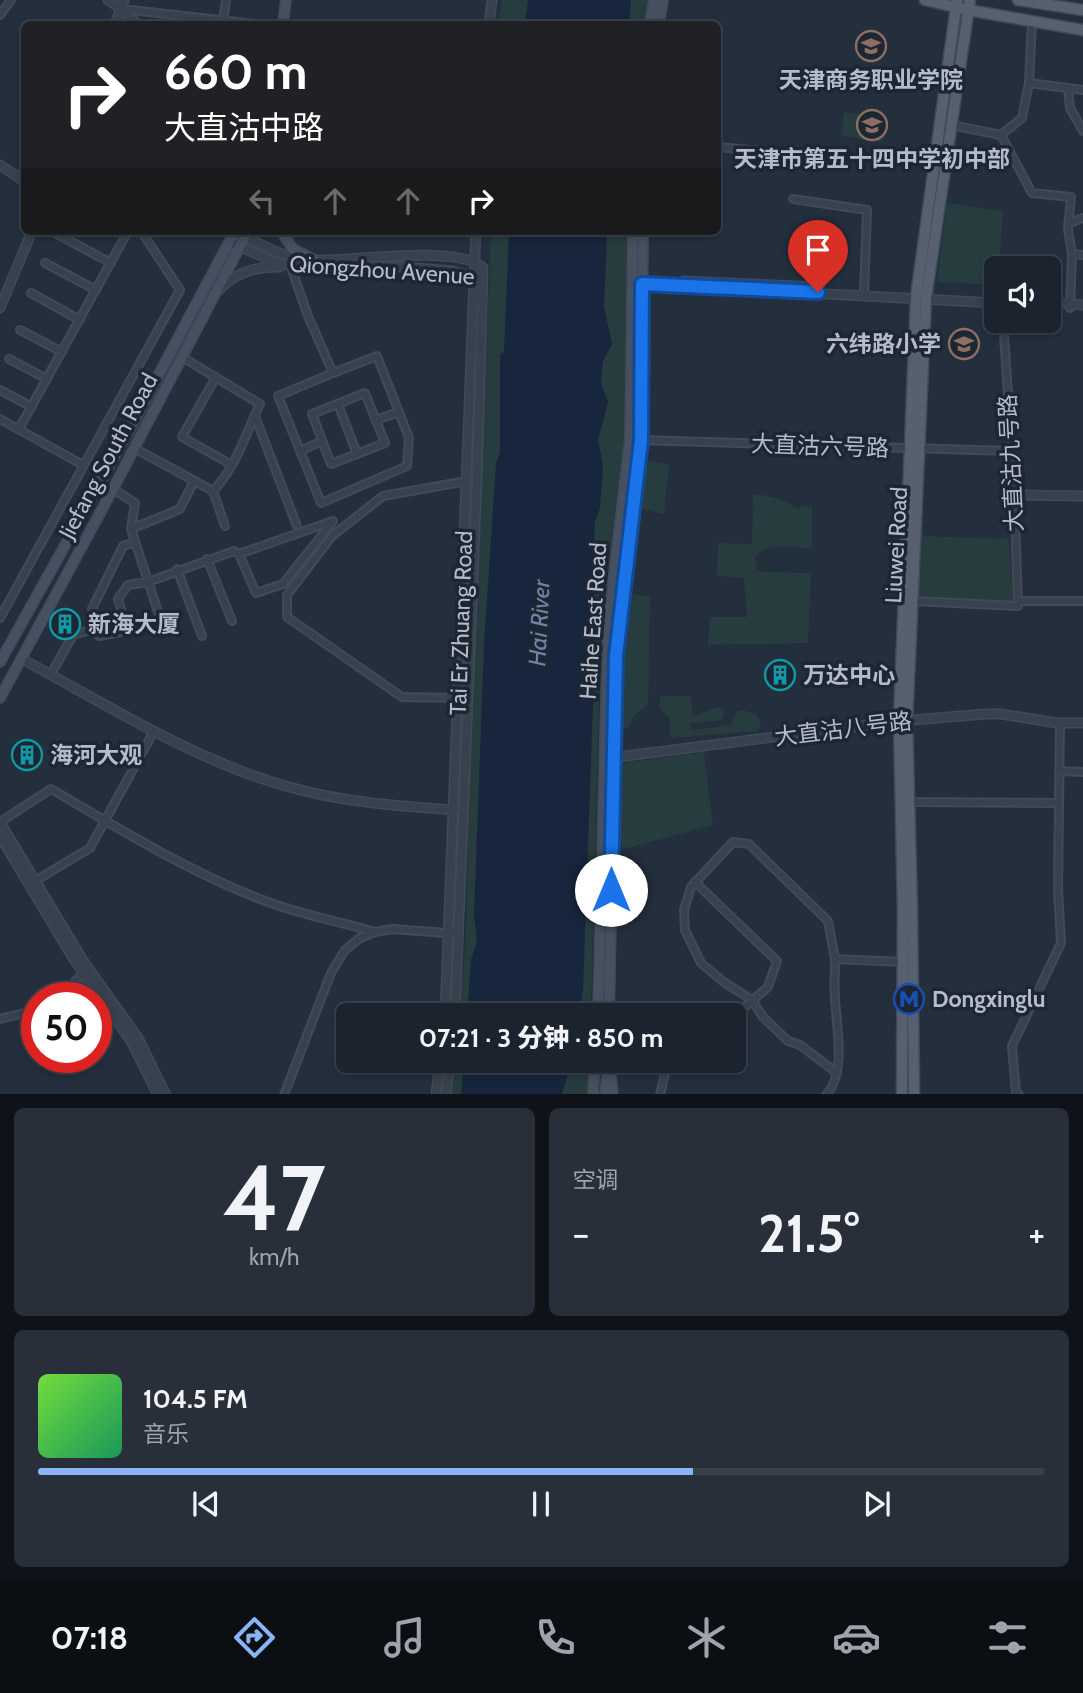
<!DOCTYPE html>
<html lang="zh">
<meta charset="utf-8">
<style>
body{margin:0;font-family:Cabin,"Noto Sans SC",sans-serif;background:#282f3a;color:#f1f3f6;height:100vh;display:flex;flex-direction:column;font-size:26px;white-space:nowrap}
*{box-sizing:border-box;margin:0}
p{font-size:23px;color:#a0a4aa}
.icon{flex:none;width:38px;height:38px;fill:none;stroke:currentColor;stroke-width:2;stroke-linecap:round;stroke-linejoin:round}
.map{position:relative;height:1094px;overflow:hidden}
.side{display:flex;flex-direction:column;gap:14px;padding:14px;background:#0f1319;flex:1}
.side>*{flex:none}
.top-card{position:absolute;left:21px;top:21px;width:700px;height:214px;border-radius:10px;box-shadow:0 4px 10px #0003,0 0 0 2px #39404a;background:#202124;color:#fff;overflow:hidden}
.tools{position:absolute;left:984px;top:256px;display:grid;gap:14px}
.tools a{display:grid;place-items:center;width:77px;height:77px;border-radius:10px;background:#1b232e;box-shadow:0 4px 10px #0003,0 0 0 2px #39404a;font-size:35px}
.speed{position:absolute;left:21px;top:982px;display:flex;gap:14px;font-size:35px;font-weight:700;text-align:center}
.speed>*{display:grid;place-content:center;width:91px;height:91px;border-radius:50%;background:#1b232e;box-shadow:0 4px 10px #0003,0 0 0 2px #39404a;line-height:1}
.speed .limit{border:10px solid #d22;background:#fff;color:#111}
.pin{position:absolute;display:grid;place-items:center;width:60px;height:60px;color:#fff;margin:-72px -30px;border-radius:50% 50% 50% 0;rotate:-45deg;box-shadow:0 0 7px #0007}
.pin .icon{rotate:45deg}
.me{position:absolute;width:77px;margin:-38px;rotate:0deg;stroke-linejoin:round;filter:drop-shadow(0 0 5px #0008)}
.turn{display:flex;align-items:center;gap:24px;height:147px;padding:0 28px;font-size:32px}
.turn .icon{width:91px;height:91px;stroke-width:2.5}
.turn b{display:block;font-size:49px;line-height:60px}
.lanes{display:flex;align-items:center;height:66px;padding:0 28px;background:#0003;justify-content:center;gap:35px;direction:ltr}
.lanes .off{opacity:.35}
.big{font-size:52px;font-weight:800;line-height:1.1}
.side .tile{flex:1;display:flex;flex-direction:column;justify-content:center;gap:10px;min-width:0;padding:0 24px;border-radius:10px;background:#282f3a}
.side .dial{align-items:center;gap:0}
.dial b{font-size:91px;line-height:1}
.song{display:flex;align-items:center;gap:21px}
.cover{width:84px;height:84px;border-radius:10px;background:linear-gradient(135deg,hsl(100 70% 55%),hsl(150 70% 35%))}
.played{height:7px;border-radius:4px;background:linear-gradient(90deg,#8ab4f8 65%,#39404a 65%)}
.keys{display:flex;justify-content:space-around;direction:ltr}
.heat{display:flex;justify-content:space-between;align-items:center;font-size:38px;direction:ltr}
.side .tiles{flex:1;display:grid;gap:14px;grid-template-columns:1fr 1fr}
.tile:last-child{grid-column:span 2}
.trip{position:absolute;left:336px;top:1003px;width:410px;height:70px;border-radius:10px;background:#1b232e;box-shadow:0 4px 10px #0003,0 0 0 2px #39404a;font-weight:800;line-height:70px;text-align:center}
.tab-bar{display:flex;height:112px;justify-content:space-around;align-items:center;background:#0b0e12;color:#a0a4aa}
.tab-bar .icon{width:49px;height:49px}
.tab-bar .current{color:#8ab4f8}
.tab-bar b{font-size:32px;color:#f1f3f6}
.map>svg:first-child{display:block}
.green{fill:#263c3f}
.water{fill:#17263c}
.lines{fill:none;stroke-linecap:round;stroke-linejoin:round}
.minor-casing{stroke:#414a57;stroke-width:10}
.tertiary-casing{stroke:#414a57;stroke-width:11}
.secondary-casing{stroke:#414a57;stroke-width:12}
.primary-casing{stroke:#414a57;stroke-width:13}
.minor{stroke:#38414e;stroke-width:6}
.tertiary{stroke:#38414e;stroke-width:8}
.secondary{stroke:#465061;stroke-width:9}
.primary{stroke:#56606e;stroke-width:10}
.route-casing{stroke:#114b97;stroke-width:18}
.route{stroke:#1a73e8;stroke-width:12}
.labels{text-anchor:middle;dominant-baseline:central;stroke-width:7;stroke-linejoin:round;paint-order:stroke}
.poi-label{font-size:23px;font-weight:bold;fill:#b4bcc9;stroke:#1d2633;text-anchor:start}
.street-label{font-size:23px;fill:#b4bcc9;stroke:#1d2633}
.water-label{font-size:24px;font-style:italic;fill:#6d86a8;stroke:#1d2633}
</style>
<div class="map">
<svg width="1083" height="1095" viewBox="0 0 1083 1095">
<rect width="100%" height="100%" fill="#242f3e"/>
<g class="green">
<polygon points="502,0 649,0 645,24 498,24"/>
<polygon points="844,112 886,118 883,142 841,136"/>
<polygon points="947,203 1003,211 999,268 996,268 996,285 937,282"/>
<polygon points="491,231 627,231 624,443 601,622 591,1015 460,1015 466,932 470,739"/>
<polygon points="647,461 669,464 664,514 641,509"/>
<path d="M753 494C768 496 785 499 796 508L812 505V548C793 548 767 541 755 557L757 569 763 572 811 573 808 643 708 645 710 617H747L744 578 717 576 718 543 752 544Z"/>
<polygon points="919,536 1009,539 1013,602 917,598"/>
<polygon points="630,594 650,596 648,704 633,717 629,728 622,728 624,651"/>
<path d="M661 696H691L693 716C701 716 706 708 720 707L725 711 722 720 690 723 691 730 731 725 736 712 742 710 756 714 761 722 758 731 672 738 670 736V718L659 708Z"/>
<polygon points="704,752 713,825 620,850 619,764"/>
<polygon points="456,1061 589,1061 588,1094 451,1095"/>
</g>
<g class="water">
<polygon points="528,0 631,0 629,24 525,24"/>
<polygon points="509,231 609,231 607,235 604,307 612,344 603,361 601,383 608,402 598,440 603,466 600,508 595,521 594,543 597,544 594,605 589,623 595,646 583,991 579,1015 467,1015 471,959 477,942 474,915 484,645 496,464 500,453 500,354 504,352"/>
<polygon points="464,1061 464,1060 572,1061 562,1094 461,1094"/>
</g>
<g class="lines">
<g class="minor-casing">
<g id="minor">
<polyline points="122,9 255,24"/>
<polyline points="0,15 11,0"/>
<polyline points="223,21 226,0"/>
<polyline points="1029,83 1083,90"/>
<polyline points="1068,88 1070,108 1083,131"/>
<polyline points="951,125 1001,135 1032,193 1071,197 1068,229 1072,254 1070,308"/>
<polyline points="1001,135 1022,118 1029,83 1032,22"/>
<polyline points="718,147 772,152"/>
<polyline points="793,199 867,210 864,295"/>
<polyline points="1069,223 1083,218"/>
<polyline points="55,233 111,263"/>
<polyline points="1072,254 1083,255"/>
<polyline points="45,263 96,290"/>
<polyline points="291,267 308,316 333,373 278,396 321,503 407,466 409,438 377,356 333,373"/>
<polyline points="31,293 80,320"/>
<polyline points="20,330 62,352"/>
<polyline points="9,359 47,379"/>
<polyline points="216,377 182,437 232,465"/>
<polyline points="0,390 32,407"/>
<polygon points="365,393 385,443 331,464 312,414"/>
<polyline points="338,404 357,454"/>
<polyline points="255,416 297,526"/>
<polyline points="0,419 83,465"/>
<polyline points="376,420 399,412"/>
<polyline points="19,429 128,231"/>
<polyline points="639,440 1011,451"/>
<path d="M134 448 213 491C236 468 246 433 260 404L182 357"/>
<polyline points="300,451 322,441"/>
<polyline points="113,489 135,503 131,529 163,627"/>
<polyline points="213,491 225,526"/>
<polyline points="131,529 180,509 194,481"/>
<polyline points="135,542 123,546 92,609 99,636 127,631 118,599 128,585 148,582 234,551 239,554 333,521 283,584 256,593 239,554"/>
<polyline points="207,559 232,621"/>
<polyline points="177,569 202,636"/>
<polyline points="912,601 1018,606 1014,484 1003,320"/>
<polyline points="1019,601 1083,601"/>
<polyline points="0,618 180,290 141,231"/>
<polyline points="51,674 73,635 87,631"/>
<polyline points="458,698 402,697 287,617 287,595 332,536 383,496 467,481"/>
<polyline points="1059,771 1083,772"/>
<polyline points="909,802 1059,803"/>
<path d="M0 822 51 789C122 830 193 875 271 903 304 915 340 922 375 932"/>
<polyline points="35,881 90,848 154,731"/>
<polyline points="695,882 777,961 768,987 733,1017"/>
<polyline points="57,998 83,974"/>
<polyline points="0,1019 37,1010"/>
<polyline points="837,1073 800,1045 788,1041 763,1017 752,1000 725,983 701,963 685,930 684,910 691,887 733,842 749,844 828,921 835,959 904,962"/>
<polyline points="284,1095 331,973 345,950 360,938 375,932 393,929 459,934"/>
<polyline points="660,1095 668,1060"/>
<path d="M826 1095C847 1073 836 1025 835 998 834 985 835 972 835 959"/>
<polyline points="1019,1095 1016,1092 1012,1046 1061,943 1058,889 1060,723"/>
</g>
</g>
<g class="tertiary-casing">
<g id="tertiary">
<polyline points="108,0 122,9 137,24"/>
<polyline points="115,24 124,0"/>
<polyline points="489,24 492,0"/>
<polyline points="0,165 24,181"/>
<path d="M241 235C261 244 284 258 307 260 342 263 461 243 483 268L477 477 455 1015"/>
<polyline points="236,245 275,262 301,268 393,266 452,271 476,277"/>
<polyline points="684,281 818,287"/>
<polyline points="638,284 996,303"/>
<path d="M219 290C236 272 256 266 280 267"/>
<polyline points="1048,302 1083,305"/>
<polyline points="0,308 32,231"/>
<polyline points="1014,495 1083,496"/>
<path d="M22 659C104 703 195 761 286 786 340 802 398 806 454 810"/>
<polyline points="610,758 899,721 986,714 1001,714 1057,723 1083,723"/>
<polyline points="0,822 84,962 138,1038 166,1095"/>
<polyline points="0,836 73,958 131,1041 158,1095"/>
<polyline points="445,1015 476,231"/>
<polyline points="436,1095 440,1060"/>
<polyline points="446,1095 450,1060"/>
</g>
</g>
<g class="secondary-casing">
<g id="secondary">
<polyline points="283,24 286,0"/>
<polyline points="650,24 654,0"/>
<polyline points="659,24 663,0"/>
<polyline points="281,231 293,249 315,260"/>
<polyline points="0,662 132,425 235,231"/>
<polyline points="0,698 113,489 248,231"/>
<polyline points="598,1015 608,625 630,439 633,231"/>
<polyline points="609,1015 616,656 641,440 643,231"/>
<polyline points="611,1075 613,1095"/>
<polyline points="593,1095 595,1060"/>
<polyline points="605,1095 609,1060"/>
</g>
</g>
<g class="primary-casing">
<g id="primary">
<polyline points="925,0 968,10 1083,30"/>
<polyline points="1018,0 1083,10"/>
<polyline points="902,1095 903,910 899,721 916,297 957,0"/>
<polyline points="914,1095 912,911 907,722 926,298 970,0"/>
</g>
</g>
<use href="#minor" class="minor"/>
<use href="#tertiary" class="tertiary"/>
<use href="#secondary" class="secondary"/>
<use href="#primary" class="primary"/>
</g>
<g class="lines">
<g class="route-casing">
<polyline id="route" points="611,890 616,656 641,440 642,284 818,292"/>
</g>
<use href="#route" class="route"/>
</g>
<defs>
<g id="school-ring" transform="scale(1.575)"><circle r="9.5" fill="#1d2633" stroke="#8d6e63" stroke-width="1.5"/><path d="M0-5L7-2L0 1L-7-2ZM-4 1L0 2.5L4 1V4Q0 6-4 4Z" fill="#8d6e63"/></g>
<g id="building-ring" transform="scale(1.575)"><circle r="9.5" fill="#1d2633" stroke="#0f9aa8" stroke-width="1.5"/><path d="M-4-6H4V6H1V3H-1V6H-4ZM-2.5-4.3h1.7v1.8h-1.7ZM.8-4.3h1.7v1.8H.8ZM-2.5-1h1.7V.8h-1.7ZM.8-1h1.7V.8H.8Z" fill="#0f9aa8"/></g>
<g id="metro-ring" transform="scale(1.575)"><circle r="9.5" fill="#1d2633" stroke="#1a4fb4" stroke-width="1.5"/><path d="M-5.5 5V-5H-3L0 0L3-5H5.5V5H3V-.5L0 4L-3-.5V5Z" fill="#1a4fb4"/></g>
</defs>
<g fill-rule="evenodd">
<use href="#school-ring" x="871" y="46"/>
<use href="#school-ring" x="872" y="125"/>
<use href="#school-ring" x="964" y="344"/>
<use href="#building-ring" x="65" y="624"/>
<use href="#building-ring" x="780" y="675"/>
<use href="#building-ring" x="27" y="755"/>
<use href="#metro-ring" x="909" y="999"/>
</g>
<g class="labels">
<g class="poi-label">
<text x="871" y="80" text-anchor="middle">天津商务职业学院</text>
<text x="872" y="159" text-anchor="middle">天津市第五十四中学初中部</text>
<text x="941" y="344" text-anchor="end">六纬路小学</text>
<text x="88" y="624">新海大厦</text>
<text x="803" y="675">万达中心</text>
<text x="50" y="755">海河大观</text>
<text x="932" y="999">Dongxinglu</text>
</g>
<g class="street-label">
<text transform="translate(382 270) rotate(4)">Qiongzhou Avenue</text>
<text transform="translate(820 446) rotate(2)">大直沽六号路</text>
<text transform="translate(108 456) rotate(-62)">Jiefang South Road</text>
<text transform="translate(1011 463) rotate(-93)">大直沽九号路</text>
<text transform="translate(896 545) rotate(-87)">Liuwei Road</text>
<text transform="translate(593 621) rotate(-86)">Haihe East Road</text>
<text transform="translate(461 623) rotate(-88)">Tai Er Zhuang Road</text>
<text transform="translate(843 729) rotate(-7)">大直沽八号路</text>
</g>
<g class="water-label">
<text transform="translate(539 623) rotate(-87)">Hai River</text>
</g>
</g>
</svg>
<div class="tools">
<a><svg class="icon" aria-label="sound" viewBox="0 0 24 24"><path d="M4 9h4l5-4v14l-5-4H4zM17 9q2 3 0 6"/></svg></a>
</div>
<div class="speed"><div class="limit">50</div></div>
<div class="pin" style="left:818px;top:292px;background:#d93025"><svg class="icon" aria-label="arrive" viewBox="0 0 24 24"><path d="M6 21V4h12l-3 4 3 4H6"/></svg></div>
<svg class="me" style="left:611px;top:890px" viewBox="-20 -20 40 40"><circle r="19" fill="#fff"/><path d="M0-13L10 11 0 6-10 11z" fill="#1a73e8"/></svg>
<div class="trip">07:21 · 3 分钟 · 850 m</div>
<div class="top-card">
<div class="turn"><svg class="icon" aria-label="right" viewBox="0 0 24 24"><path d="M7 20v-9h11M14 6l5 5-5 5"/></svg><div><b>660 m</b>大直沽中路</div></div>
<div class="lanes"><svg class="icon off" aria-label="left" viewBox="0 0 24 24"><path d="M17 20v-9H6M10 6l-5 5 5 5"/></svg><svg class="icon off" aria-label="ahead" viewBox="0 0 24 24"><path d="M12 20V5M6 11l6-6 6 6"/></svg><svg class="icon off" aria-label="ahead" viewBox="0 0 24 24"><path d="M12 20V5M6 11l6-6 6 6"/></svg><svg class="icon" aria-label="right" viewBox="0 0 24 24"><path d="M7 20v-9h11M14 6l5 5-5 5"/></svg></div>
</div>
</div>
<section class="side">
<div class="tiles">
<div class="tile dial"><b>47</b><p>km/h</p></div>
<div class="tile"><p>空调</p>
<div class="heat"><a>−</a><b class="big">21.5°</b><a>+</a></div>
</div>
<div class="tile">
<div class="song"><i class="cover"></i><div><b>104.5 FM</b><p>音乐</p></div></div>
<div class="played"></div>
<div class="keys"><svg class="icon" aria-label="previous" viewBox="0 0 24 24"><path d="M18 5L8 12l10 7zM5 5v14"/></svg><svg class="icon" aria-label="pause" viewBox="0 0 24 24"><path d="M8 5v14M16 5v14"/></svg><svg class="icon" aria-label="next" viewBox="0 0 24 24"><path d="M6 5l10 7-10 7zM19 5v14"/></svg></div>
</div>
</div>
</section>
<nav class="tab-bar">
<b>07:18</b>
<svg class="icon current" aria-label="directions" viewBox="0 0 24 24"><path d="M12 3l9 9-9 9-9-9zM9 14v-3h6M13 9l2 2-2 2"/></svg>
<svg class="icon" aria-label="music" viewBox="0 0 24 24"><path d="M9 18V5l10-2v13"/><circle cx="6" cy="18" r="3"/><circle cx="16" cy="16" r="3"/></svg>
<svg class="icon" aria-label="phone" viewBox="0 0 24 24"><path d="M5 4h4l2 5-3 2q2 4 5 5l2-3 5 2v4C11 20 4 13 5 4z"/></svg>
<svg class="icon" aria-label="climate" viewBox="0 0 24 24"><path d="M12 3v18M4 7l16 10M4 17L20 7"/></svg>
<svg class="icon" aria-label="car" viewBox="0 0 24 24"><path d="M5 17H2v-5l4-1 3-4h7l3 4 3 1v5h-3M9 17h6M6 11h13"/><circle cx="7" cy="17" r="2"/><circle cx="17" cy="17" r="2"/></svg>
<svg class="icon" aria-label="filters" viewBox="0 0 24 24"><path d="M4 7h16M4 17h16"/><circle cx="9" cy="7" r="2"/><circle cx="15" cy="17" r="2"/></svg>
</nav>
